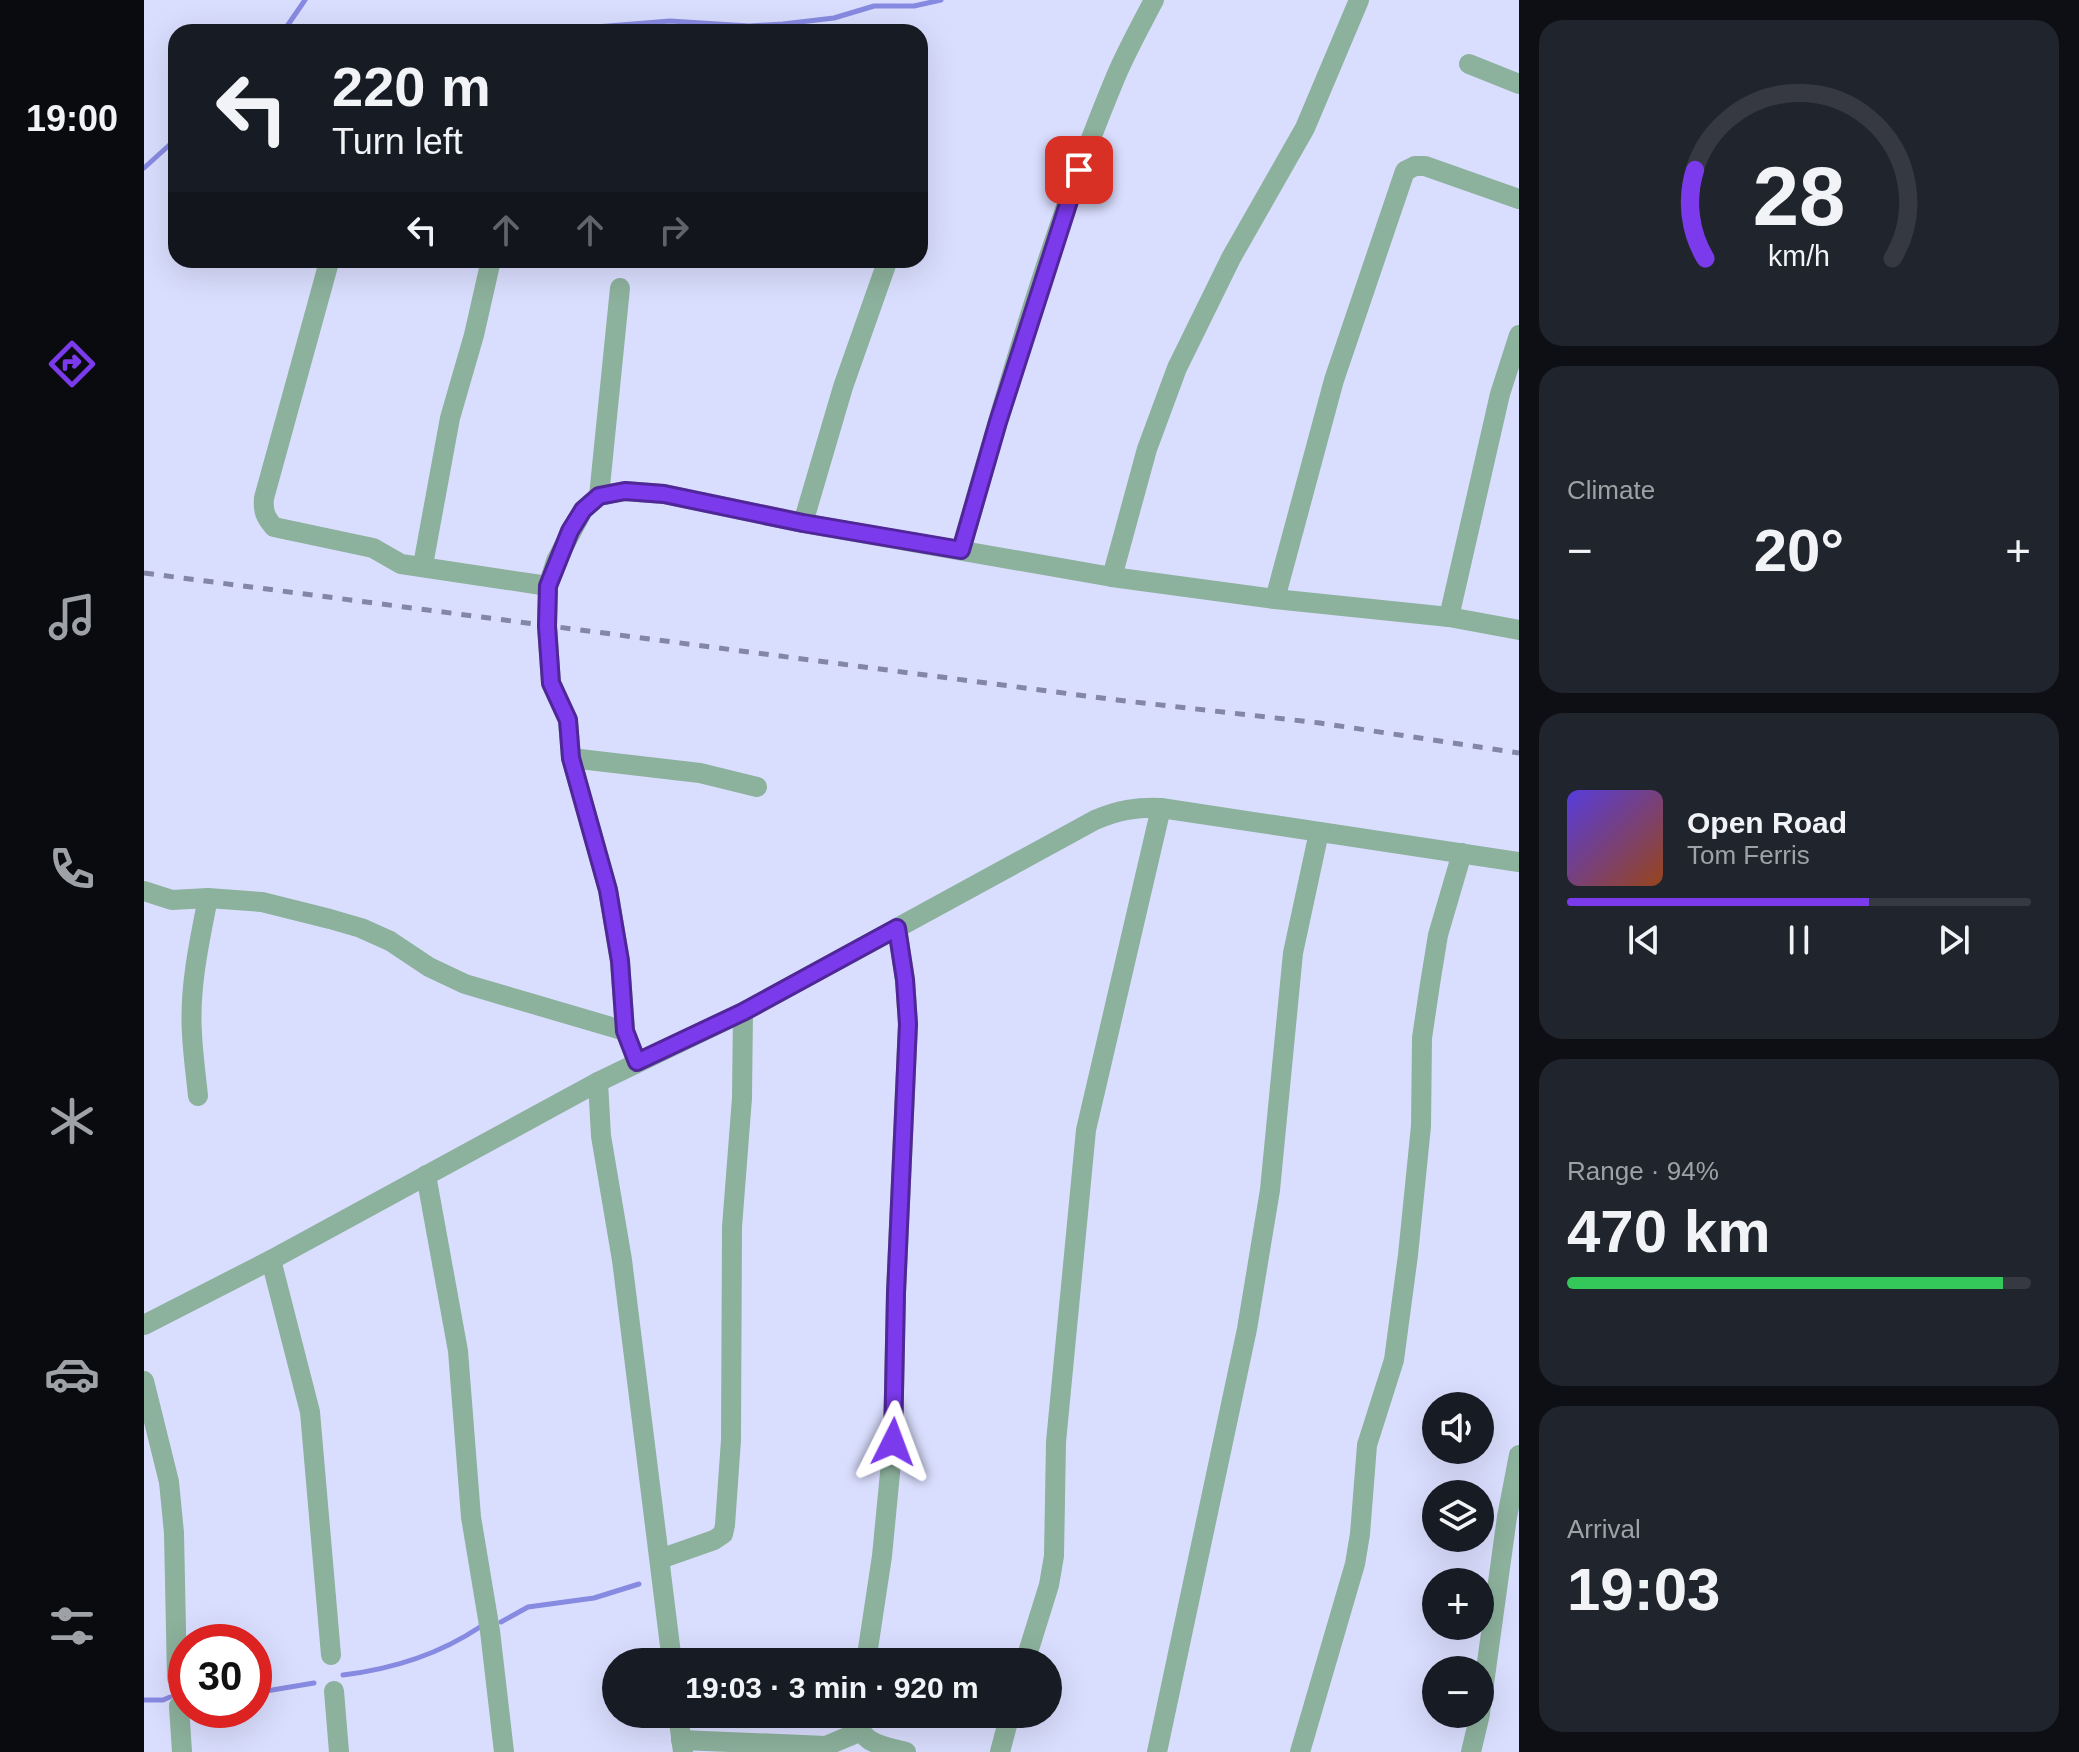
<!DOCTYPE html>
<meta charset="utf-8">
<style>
body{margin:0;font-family:Helvetica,sans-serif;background:#20242c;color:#f1f3f6;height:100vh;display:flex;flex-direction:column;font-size:30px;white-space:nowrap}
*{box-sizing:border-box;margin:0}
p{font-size:26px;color:#9ea1a6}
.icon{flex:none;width:44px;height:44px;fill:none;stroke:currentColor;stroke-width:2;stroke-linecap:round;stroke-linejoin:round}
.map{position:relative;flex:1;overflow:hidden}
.side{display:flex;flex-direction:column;gap:20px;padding:20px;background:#0d0f14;width:560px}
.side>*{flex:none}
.hud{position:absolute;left:24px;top:24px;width:760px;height:244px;border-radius:24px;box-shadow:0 8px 32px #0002;background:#171b24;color:#f1f3f6;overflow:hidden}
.fabs{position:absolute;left:1278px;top:1392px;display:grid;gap:16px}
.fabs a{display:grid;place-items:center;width:72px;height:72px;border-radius:50%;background:#171b24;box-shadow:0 8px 32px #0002;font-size:40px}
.speed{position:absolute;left:24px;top:1624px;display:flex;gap:16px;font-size:40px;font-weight:700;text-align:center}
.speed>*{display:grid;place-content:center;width:104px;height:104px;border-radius:50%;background:#171b24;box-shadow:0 8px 32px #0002;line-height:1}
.speed .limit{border:12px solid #d22;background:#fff;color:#111}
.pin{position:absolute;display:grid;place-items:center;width:68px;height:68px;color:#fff;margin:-34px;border-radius:16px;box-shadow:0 4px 12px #0006}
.me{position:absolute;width:88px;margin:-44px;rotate:3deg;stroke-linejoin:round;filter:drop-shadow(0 0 6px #0008)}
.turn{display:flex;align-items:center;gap:28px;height:168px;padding:0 32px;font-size:36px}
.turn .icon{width:104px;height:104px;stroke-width:2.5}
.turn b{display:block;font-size:56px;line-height:68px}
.lanes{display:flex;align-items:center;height:76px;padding:0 32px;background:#0003;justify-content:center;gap:40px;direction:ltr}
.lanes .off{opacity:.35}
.big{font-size:60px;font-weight:700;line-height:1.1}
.side .card{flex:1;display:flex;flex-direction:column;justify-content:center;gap:12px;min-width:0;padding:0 28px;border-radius:24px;background:#20242c}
.side .dial{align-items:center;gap:0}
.dial svg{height:208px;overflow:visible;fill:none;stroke:#363941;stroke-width:7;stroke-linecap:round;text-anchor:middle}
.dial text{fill:#f1f3f6;stroke:none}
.song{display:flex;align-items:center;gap:24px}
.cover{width:96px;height:96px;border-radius:12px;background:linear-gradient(135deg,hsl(250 70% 55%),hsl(20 70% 35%))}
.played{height:8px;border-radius:4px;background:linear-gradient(90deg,#7c3aed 65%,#363941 65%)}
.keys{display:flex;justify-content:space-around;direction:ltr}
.heat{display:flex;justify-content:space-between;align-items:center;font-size:44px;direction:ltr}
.charge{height:12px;border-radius:6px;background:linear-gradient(90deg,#34c759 94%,#363941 0)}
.trip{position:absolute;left:458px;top:1648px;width:460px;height:80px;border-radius:40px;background:#171b24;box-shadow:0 8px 32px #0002;font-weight:700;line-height:80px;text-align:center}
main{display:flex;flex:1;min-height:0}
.tab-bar{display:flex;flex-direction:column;width:144px;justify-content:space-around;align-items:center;background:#090b0e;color:#9ea1a6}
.tab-bar .icon{width:56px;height:56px}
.tab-bar .current{color:#7c3aed}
.tab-bar b{font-size:36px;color:#f1f3f6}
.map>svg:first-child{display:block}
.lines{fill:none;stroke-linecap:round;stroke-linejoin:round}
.stream{stroke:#878ae1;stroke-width:5}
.minor{stroke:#8cb19c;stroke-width:20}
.rail{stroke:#8386a5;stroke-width:5;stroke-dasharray:10 10;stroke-linecap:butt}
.route-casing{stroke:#51269a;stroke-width:20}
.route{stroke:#7c3aed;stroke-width:14}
</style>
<main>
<nav class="tab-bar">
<b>19:00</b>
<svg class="icon current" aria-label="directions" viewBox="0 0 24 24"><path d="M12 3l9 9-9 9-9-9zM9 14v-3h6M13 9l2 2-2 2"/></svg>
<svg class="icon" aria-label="music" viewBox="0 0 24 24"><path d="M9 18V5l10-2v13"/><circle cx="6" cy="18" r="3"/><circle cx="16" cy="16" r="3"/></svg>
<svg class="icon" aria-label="phone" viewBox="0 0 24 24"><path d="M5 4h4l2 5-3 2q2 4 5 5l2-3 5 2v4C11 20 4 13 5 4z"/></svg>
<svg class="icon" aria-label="climate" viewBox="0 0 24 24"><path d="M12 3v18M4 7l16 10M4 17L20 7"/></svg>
<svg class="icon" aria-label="car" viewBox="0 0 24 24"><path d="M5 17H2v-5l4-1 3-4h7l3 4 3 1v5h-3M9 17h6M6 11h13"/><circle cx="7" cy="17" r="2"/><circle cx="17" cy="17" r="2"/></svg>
<svg class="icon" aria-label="filters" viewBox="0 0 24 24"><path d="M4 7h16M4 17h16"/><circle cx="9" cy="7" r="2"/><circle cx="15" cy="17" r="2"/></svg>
</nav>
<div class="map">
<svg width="1375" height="1752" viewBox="0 0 1375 1752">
<rect width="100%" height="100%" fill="#dadefe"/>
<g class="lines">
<g class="stream">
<polyline points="139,32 161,0"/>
<polyline points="390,32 526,21 605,26 639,24 690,18 730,6 770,6 797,0"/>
<polyline points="0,168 32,139"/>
<polyline points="357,1622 384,1607 450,1598 495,1584"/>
<path d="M199 1675C249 1669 294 1655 336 1627"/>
<polyline points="110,1693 170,1683"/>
<polyline points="0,1700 19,1700 26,1697"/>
</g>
<g class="minor">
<polyline points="1325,64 1375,84"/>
<path d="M185 262 120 498C119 511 121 517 130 527L229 548 257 564 404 586"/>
<polyline points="455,496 476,288"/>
<polyline points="659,523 699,387 742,265"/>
<path d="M817 550C862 391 908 229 972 76 983 50 997 25 1010 0"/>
<polyline points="279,565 306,418 330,335 347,260"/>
<polyline points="968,577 1003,449 1033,368 1087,258 1161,128 1215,0"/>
<polyline points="1131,599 1190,380 1261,171 1271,166 1281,166 1375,199"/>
<polyline points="1305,617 1356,394 1375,335"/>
<polyline points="427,758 556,773 613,787"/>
<polyline points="0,891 28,900 64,898 118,902 186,919 217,928 246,941 285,967 321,984 481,1031"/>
<polyline points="493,1062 481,1031 476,961 464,890 427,758 424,720 407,683 403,626 404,586 412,561 439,510 455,496 481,491 520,494 659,523 968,577 1131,599 1305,617 1375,630"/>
<polyline points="454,1082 457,1136 478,1260 528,1662"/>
<path d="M54 1096C52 1076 49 1055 48 1034 45 989 55 943 64 898"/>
<polyline points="282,1175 314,1351 327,1517 346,1631 360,1752"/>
<polyline points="127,1260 166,1412 187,1655"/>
<path d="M0 1325 127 1260 454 1082 599 1012 951 820C974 810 993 807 1017 808L1375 862"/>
<polyline points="0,1381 25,1482 30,1533 33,1678"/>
<polyline points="516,1559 570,1540 579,1534 581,1525 587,1440 588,1227 598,1098 599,1012"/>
<polyline points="722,1662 738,1556 749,1442 752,1293 764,1024 761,980 753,928"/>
<polyline points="881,1662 905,1585 910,1556 912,1442 942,1130 1017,808"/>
<polyline points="190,1691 195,1752"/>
<polyline points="35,1706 38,1752"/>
<polyline points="1336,1713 1363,1517 1375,1455"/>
<polyline points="534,1714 539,1752"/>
<path d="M714 1714C712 1743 738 1746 762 1752"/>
<polyline points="537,1740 682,1746 715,1732"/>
<polyline points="856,1752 866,1714"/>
<polyline points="1013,1752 1103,1329 1126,1190 1149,953 1175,832"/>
<polyline points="1156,1752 1211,1564 1216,1534 1223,1445 1250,1360 1264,1255 1277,1126 1278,1038 1286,984 1294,935 1318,853"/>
<polyline points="1327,1752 1336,1714"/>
</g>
<polyline class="rail" points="0,573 973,700 1176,723 1375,753"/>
</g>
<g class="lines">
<g class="route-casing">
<polyline id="route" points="749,1442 752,1293 764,1024 761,980 753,928 599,1012 493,1062 481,1031 476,961 464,890 427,758 424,720 407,683 403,626 404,586 426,531 439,510 455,496 481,491 520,494 659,523 817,550 854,422 935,170"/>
</g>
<use href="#route" class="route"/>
</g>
</svg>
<div class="fabs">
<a><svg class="icon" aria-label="sound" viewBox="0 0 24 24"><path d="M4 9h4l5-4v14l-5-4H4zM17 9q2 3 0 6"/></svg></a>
<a><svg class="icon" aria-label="layers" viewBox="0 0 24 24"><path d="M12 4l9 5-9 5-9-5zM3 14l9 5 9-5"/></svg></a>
<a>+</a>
<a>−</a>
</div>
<div class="speed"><div class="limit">30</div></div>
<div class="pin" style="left:935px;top:170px;background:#d93025"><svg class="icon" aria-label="arrive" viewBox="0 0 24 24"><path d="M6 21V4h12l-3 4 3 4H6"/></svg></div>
<svg class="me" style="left:749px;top:1442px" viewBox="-20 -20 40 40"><path d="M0-17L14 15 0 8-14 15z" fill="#7c3aed" stroke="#fff" stroke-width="4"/></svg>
<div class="trip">19:03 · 3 min · 920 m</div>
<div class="hud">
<div class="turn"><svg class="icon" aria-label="left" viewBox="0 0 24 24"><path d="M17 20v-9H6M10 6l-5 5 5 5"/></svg><div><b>220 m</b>Turn left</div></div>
<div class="lanes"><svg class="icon" aria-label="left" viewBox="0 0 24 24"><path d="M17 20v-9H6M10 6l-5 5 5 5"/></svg><svg class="icon off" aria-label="ahead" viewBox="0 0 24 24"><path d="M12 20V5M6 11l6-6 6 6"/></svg><svg class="icon off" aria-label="ahead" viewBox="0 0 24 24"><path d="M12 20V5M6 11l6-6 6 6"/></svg><svg class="icon off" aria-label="right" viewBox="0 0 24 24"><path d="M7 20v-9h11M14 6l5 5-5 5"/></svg></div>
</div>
</div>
<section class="side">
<div class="card dial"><svg viewBox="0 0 100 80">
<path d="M14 69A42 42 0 1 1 86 69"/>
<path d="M14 69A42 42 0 0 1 10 35" stroke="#7c3aed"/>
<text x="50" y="56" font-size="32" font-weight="700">28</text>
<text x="50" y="72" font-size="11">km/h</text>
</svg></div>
<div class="card"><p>Climate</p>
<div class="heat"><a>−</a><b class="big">20°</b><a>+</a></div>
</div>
<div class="card">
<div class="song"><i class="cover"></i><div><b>Open Road</b><p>Tom Ferris</p></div></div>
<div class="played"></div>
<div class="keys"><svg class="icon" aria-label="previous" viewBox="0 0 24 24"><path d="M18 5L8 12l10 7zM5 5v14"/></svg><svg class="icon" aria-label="pause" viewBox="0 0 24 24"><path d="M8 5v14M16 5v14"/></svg><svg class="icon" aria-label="next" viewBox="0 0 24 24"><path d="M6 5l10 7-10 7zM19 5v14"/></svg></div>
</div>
<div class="card"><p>Range · 94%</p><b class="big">470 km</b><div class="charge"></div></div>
<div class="card"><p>Arrival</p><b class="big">19:03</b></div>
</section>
</main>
